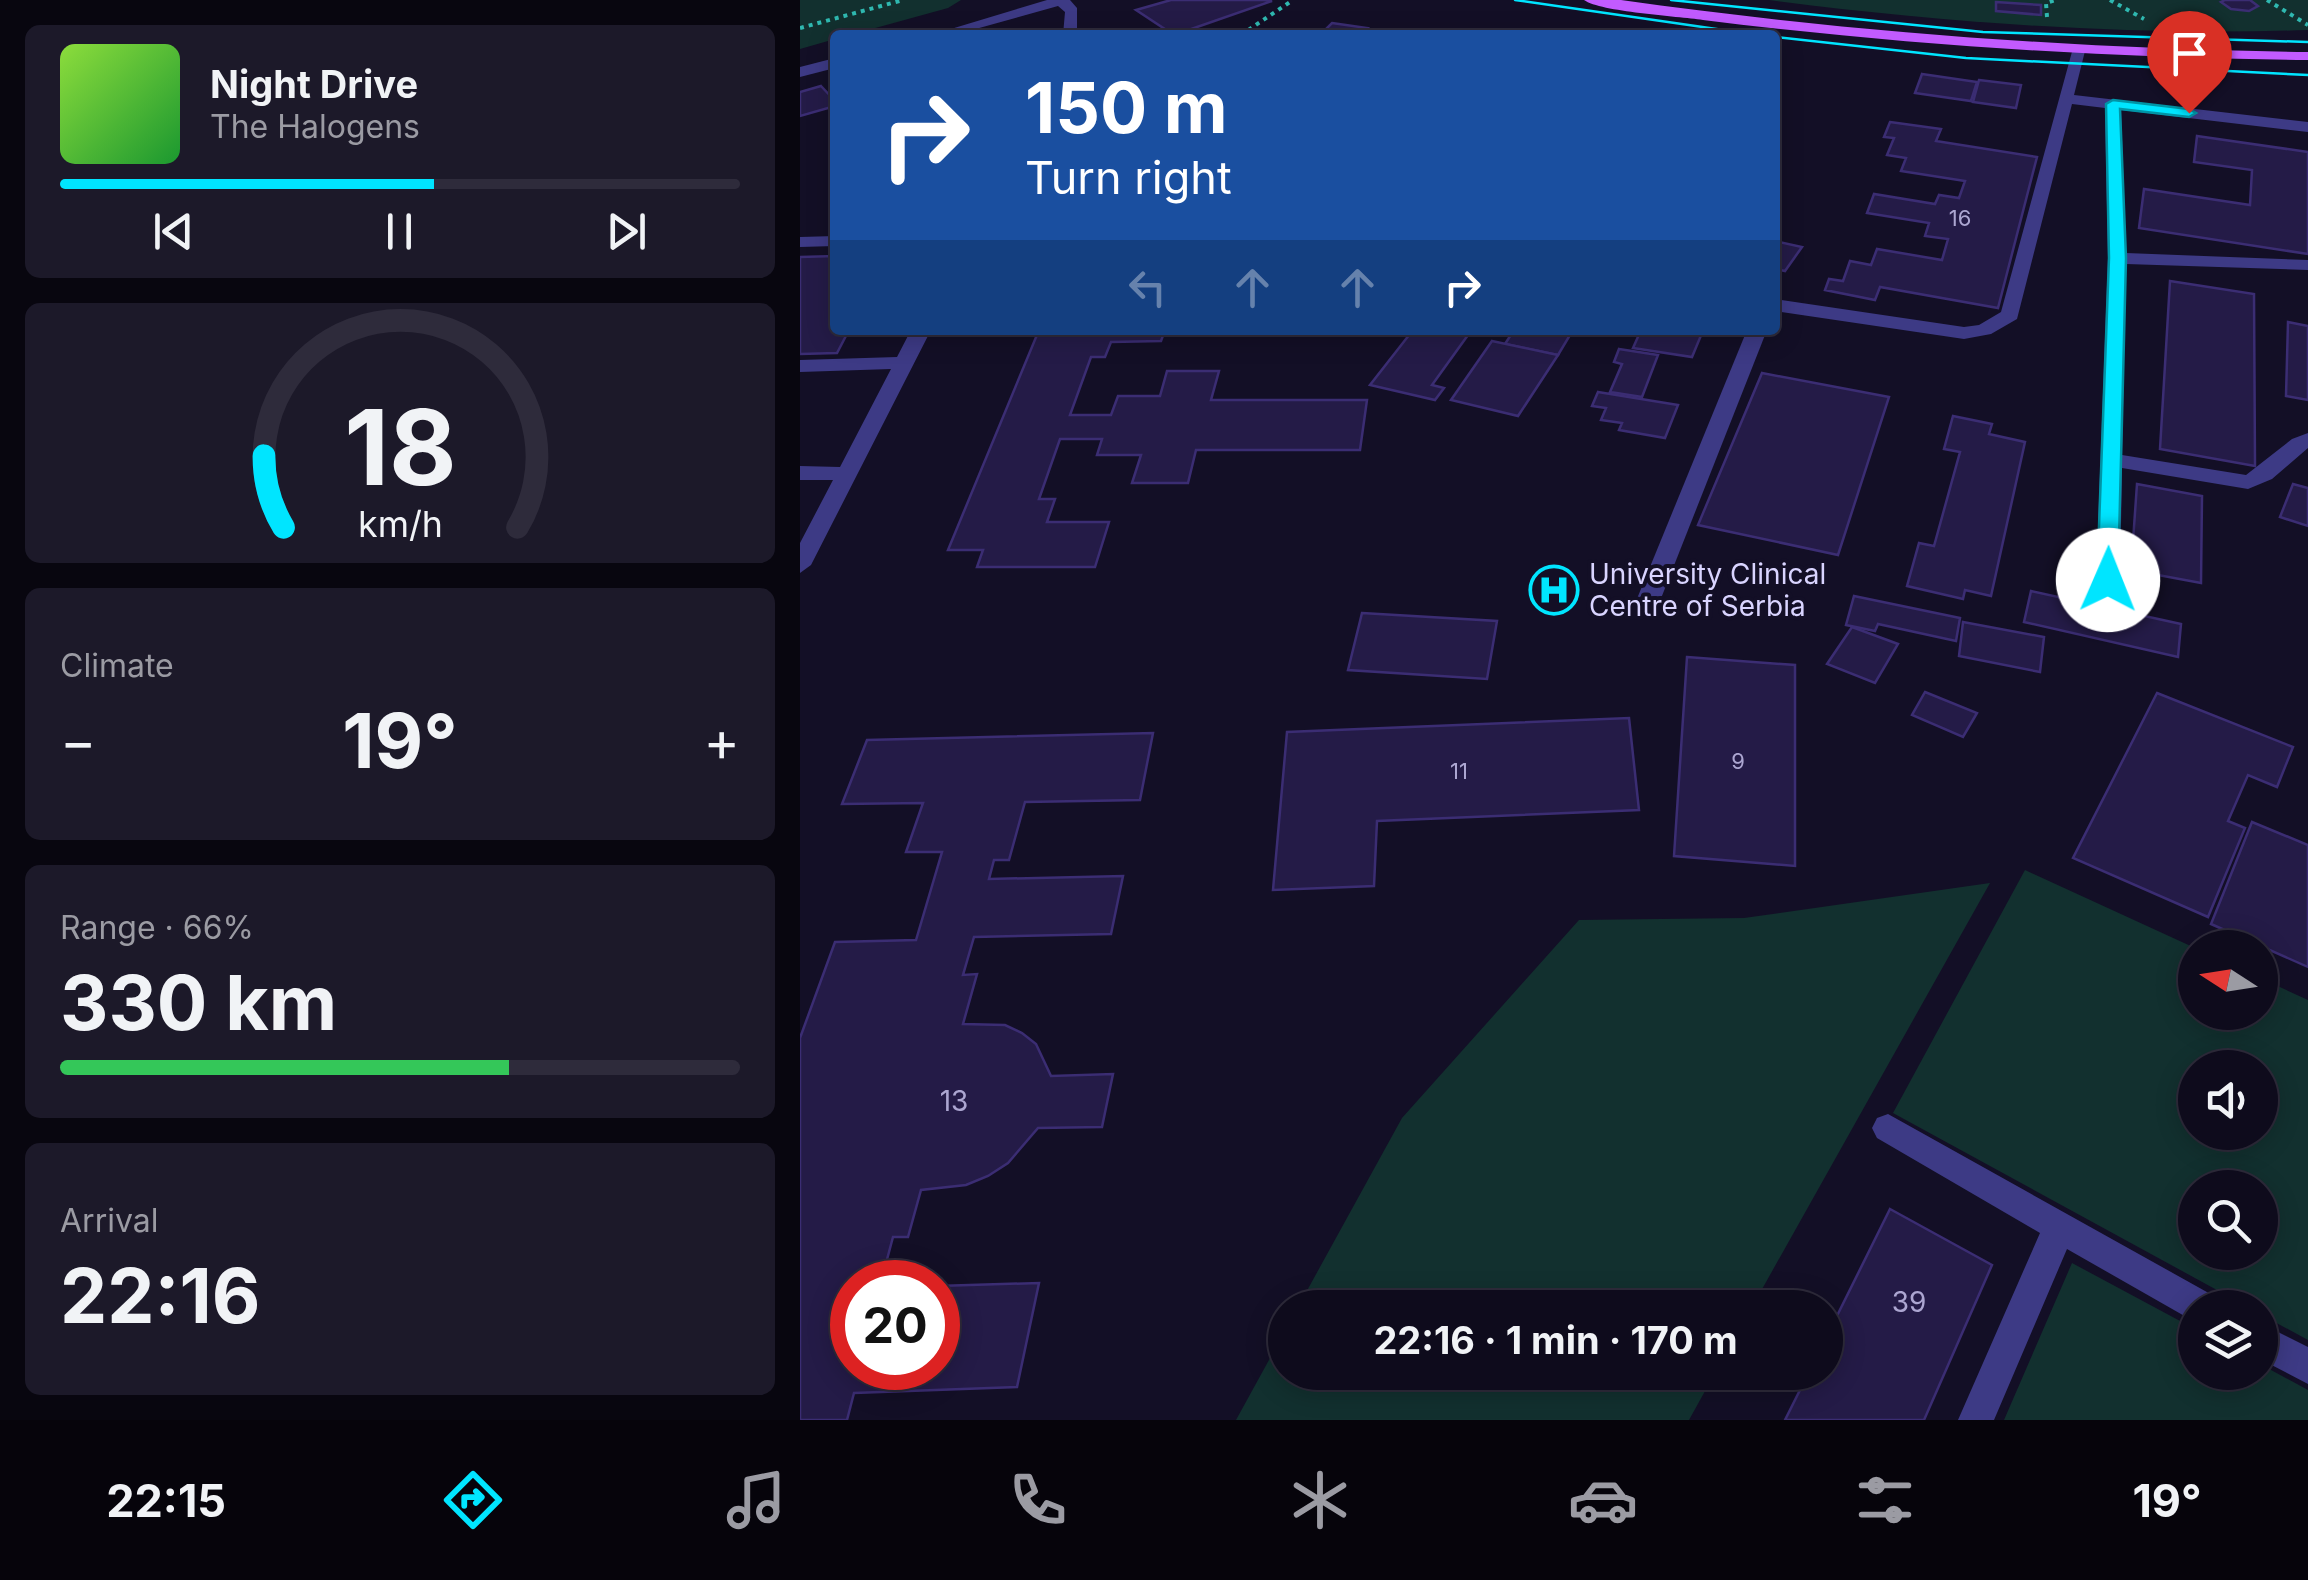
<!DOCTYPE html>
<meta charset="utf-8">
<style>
body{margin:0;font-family:Inter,sans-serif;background:#1c1929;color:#f1f3f6;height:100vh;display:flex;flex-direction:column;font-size:38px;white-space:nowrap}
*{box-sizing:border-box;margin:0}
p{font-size:32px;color:#9b9ba3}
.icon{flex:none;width:55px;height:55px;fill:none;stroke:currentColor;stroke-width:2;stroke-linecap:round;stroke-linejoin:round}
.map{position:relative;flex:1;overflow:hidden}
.panel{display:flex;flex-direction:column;gap:25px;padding:25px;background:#08060f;width:800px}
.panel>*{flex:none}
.banner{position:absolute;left:30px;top:30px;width:950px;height:305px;border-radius:10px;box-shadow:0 5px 25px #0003,0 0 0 2px #2e2b3b;background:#1a4fa0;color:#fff;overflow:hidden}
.needle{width:65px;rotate:282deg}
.controls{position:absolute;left:1378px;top:930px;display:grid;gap:20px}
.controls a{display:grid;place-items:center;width:100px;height:100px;border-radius:50%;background:#0e0b1c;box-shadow:0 5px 25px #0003,0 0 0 2px #2e2b3b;font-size:50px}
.speed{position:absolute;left:30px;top:1260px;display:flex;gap:20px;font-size:50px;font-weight:700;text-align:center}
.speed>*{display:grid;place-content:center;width:130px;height:130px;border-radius:50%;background:#0e0b1c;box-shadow:0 5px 25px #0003,0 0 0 2px #2e2b3b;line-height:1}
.speed .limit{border:15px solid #d22;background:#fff;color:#111}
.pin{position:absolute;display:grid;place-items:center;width:85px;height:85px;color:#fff;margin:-102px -42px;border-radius:50% 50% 50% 0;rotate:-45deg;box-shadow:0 0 10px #0007}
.pin .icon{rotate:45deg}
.me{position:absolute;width:110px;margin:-55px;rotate:1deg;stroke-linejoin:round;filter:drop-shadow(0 0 8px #0008)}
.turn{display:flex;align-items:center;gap:35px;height:210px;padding:0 30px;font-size:45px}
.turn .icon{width:130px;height:130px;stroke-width:2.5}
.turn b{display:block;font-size:70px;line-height:85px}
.lanes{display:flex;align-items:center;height:95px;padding:0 30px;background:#0003;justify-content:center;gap:50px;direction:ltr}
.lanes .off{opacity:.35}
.big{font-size:75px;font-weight:700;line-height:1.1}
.panel .widget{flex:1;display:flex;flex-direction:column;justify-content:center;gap:15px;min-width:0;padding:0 35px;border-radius:15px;background:#1c1929}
.panel .dial{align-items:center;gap:0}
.dial svg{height:260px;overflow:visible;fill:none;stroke:#2e2b3b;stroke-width:7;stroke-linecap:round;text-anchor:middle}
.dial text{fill:#f1f3f6;stroke:none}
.song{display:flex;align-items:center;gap:30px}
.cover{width:120px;height:120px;border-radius:15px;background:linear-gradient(135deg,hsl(90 70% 55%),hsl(130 70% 35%))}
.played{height:10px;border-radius:5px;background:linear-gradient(90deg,#00e5ff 55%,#2e2b3b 55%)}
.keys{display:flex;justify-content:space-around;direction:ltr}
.heat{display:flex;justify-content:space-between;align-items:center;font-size:55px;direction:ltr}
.charge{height:15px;border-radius:8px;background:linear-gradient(90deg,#34c759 66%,#2e2b3b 0)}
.trip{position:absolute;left:468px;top:1290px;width:575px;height:100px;border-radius:50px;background:#0e0b1c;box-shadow:0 5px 25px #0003,0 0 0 2px #2e2b3b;font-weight:700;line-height:100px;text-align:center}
.tab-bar{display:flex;height:160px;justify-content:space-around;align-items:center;background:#06040b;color:#9b9ba3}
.tab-bar .icon{width:70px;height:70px}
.tab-bar .current{color:#00e5ff}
.tab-bar b{font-size:45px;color:#f1f3f6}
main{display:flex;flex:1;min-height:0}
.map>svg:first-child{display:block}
.green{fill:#12302f;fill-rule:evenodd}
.building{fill:#241b47;stroke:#3b2d73;stroke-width:2.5}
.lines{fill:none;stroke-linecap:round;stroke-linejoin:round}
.path{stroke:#2fb8b0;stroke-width:4;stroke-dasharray:4 5;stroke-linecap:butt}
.minor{fill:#3d3a85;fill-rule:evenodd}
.major{fill:#c25bff;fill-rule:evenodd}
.tram{stroke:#00e5ff;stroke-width:2.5}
.route{fill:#00e5ff;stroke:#0095a6;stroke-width:2.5}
.labels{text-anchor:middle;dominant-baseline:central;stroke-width:8;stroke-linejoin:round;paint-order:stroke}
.number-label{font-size:22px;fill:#aca6d1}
.poi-label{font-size:28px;fill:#d9d4ff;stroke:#130f26;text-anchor:start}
.near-number-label{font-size:28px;fill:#aca6d1}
</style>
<main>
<section class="panel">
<div class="widget">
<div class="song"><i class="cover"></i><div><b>Night Drive</b><p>The Halogens</p></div></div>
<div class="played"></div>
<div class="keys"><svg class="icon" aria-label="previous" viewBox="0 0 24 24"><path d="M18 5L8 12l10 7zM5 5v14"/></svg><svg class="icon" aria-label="pause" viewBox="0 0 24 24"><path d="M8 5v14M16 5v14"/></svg><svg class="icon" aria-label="next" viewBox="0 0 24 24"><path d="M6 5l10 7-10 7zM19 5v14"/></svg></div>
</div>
<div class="widget dial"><svg viewBox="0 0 100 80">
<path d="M14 69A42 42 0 1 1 86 69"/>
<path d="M14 69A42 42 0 0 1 8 47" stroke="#00e5ff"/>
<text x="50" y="56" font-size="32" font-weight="700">18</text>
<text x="50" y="72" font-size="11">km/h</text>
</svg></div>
<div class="widget"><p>Climate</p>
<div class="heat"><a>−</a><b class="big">19°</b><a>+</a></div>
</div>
<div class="widget"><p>Range · 66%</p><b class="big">330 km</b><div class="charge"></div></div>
<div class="widget"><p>Arrival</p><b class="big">22:16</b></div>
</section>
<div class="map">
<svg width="1508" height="1420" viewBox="0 0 1508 1420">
<rect width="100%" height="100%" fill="#130f26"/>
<g class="green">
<polygon points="0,0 161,0 148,8 50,35 35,35 35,39 0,49"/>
<path d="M969 0H1508V30C1330 36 1146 23 969 0Z"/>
<path d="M1225 870 1395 948V1012H1460V978L1508 1000V1340L1460 1314V1308L1448 1307 1093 1113ZM1395 1068H1460V1132H1395ZM1395 1188H1460V1252H1395Z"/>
<polygon points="1190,883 952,1307 498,1307 602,1118 779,920 944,918"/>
<polygon points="1272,1263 1395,1329 1395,1372 1460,1372 1460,1364 1508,1390 1508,1420 1204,1420"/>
<polygon points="485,1331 485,1372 915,1373 889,1420 436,1420"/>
</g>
<g class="building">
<polygon points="371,0 464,0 472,1 374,35 336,10"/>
<polygon points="1425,0 1450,0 1458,6 1449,11 1431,9 1421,2"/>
<polygon points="1196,2 1241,5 1241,15 1196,11"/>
<polygon points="532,23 567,28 563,31 591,35 520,35"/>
<polygon points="1122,74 1177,82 1171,101 1115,93"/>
<polygon points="1179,80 1221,85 1216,108 1173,102"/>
<polygon points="21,86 35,101 35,106 0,116 0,92"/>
<polygon points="1090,122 1141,129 1136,141 1237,157 1198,308 1080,287 1075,300 1025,290 1029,279 1043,281 1050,261 1071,265 1077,249 1142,260 1148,239 1125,236 1129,223 1067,213 1074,194 1135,204 1139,195 1159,198 1165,181 1101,171 1106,158 1087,155 1094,138 1084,137"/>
<polygon points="1397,136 1508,152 1508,254 1339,228 1344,189 1450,205 1452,170 1394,162"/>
<polygon points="975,241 1002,247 985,271 975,269"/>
<polygon points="35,256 35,330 49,330 37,353 0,354 0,257"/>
<polygon points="1370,281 1454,294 1455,466 1360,449"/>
<polygon points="1488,322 1508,326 1508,400 1486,396"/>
<polygon points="239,330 365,330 361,341 311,342 305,357 291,357 270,415 311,415 318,396 360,396 367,371 419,371 411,400 567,400 560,450 396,450 388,483 332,483 341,455 297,455 302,439 260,439 239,499 255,499 247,522 309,522 295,567 177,567 183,550 148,550"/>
<polygon points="613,330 668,335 632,385 644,388 635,400 570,385"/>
<polygon points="714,330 773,330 758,355 705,344"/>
<polygon points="841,330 884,330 902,333 892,357 833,348"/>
<polygon points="692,341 758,355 718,416 651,400"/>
<polygon points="819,349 858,355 842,397 810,392 822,364 814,362"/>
<polygon points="962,373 1089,397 1038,555 898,525"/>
<polygon points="798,392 878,405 865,438 819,430 822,423 801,420 806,408 792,406"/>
<polygon points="1153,416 1192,424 1189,434 1225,442 1191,596 1165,590 1163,599 1107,586 1119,543 1134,546 1160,452 1144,449"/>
<polygon points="1337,484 1402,496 1401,583 1331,570"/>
<polygon points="1493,484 1508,488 1508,526 1480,517"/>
<polygon points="1231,591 1381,624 1378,657 1224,622"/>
<polygon points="1054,596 1160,618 1156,641 1078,624 1075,631 1046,625"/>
<polygon points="562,613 697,621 687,679 548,670"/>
<polygon points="1163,622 1244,637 1240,672 1159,656"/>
<polygon points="1052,627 1098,644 1075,683 1027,664"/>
<polygon points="887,657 995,665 995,866 874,856"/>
<polygon points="1125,692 1177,713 1163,737 1112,715"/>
<polygon points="1357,693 1493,747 1477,787 1448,775 1428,821 1445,828 1408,917 1273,858"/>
<polygon points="829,718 839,810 577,821 574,886 473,890 487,732"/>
<polygon points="353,733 340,800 225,802 209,860 194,860 189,879 323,876 311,934 174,937 163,975 177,974 163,1024 205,1025 222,1033 236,1044 251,1076 313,1074 302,1127 238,1128 208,1163 188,1176 166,1185 121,1190 108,1237 93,1237 81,1282 52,1282 52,1368 138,1368 138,1286 239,1283 217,1387 54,1393 47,1420 0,1420 0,1038 35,942 116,940 142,852 106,852 123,803 42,804 67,740"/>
<polygon points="1452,822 1508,845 1508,967 1411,924"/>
<polygon points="1090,1209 1192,1265 1124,1420 985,1420 1009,1372 1025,1372 1025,1340"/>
</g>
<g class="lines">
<g class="path">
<polyline points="1310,0 1344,19"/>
<polyline points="1467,0 1508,25"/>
<polyline points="1247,17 1246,3 1255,0"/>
<polyline points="0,28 103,0"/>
<polyline points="441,35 493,0"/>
</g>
<g class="minor">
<polygon points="247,0 270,0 277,8 277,35 263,35 265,12 258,6 154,35 131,35"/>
<polygon points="1273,48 1285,51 1274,95 1508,122 1508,132 1321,110 1326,253 1508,260 1508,270 1326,264 1322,455 1446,475 1492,439 1508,433 1508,448 1472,479 1448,489 1322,468 1320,581 1308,589 1296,581 1308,258 1305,108 1272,104 1217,319 1191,334 1164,339 975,311 975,299 1164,327 1179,325 1201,312"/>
<polygon points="35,58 35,68 0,77 0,67"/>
<polygon points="35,236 35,246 0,247 0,237"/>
<polygon points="111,330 131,330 11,565 0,573 0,543 33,480 0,480 0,466 40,467 91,369 0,372 0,360 97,357"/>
<polygon points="947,330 967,330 858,606 846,614 838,612 834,606"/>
<polygon points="1088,1114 1414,1296 1419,1308 1395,1308 1395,1322 1267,1249 1194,1420 1158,1420 1240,1233 1077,1138 1072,1128 1077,1118"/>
<polygon points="1460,1323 1508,1347 1508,1384 1460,1359"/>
</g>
<path class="major" d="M784 0H821C1049 32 1278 49 1508 52V60C1305 58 1104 45 903 20 877 16 801 12 784 0Z"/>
<g class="tram">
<polyline points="715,0 958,35"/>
<polyline points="871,0 1183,32 1508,42"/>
<polyline points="975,37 1166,58 1508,75"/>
</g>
</g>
<polygon class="route" points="1313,100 1389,109 1396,113 1389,117 1320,109 1326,258 1318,580 1308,588 1297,580 1309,258 1306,104"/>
<defs>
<g id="hospital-ring" transform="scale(2.5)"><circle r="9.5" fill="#130f26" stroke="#00e5ff" stroke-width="1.5"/><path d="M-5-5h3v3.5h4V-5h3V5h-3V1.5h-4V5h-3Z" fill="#00e5ff"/></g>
</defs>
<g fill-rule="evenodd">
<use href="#hospital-ring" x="754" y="590"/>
</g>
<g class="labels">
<g class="number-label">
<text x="1160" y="218">16</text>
<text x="938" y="761">9</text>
<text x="659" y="771">11</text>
</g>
<g class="poi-label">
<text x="789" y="574">University Clinical<tspan x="789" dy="32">Centre of Serbia</tspan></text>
</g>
<g class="near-number-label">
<text x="154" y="1101">13</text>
<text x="1109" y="1302">39</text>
</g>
</g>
</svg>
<div class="controls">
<a><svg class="needle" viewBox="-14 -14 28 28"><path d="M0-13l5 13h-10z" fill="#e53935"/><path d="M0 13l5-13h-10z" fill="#9b9ba3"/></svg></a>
<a><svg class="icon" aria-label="sound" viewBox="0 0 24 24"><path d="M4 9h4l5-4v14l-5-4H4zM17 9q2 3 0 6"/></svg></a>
<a><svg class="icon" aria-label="search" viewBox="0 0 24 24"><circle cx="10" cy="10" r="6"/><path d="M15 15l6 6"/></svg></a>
<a><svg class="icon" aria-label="layers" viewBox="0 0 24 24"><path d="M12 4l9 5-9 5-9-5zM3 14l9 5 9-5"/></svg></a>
</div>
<div class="speed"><div class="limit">20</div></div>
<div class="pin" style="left:1389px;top:113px;background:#d93025"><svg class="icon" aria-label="arrive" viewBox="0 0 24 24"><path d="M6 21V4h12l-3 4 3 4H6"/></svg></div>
<svg class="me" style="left:1308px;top:580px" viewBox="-20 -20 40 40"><circle r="19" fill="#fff"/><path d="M0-13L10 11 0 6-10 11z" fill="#00e5ff"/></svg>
<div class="trip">22:16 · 1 min · 170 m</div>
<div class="banner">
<div class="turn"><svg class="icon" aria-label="right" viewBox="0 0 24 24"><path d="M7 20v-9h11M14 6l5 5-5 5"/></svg><div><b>150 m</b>Turn right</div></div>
<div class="lanes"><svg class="icon off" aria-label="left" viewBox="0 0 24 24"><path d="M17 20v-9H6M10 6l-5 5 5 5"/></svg><svg class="icon off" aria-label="ahead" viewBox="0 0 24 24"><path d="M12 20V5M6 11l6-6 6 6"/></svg><svg class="icon off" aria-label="ahead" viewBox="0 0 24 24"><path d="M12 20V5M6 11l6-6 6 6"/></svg><svg class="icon" aria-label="right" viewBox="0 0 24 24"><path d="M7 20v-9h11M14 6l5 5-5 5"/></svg></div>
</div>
</div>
</main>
<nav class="tab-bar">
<b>22:15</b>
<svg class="icon current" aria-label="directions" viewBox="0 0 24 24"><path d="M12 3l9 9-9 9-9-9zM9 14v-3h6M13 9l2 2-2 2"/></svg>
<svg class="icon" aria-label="music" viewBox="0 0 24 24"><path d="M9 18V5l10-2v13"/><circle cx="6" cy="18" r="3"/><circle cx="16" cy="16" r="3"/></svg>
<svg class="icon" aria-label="phone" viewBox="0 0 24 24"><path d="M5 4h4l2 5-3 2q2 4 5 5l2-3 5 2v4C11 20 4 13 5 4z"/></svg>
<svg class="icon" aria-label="climate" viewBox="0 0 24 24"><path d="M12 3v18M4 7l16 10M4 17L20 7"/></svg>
<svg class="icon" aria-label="car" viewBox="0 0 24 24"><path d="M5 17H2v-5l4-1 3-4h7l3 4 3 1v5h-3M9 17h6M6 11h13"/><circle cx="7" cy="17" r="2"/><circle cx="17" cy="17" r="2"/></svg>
<svg class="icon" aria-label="filters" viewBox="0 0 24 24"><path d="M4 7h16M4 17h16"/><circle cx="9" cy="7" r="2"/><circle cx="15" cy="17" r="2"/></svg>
<b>19°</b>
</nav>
